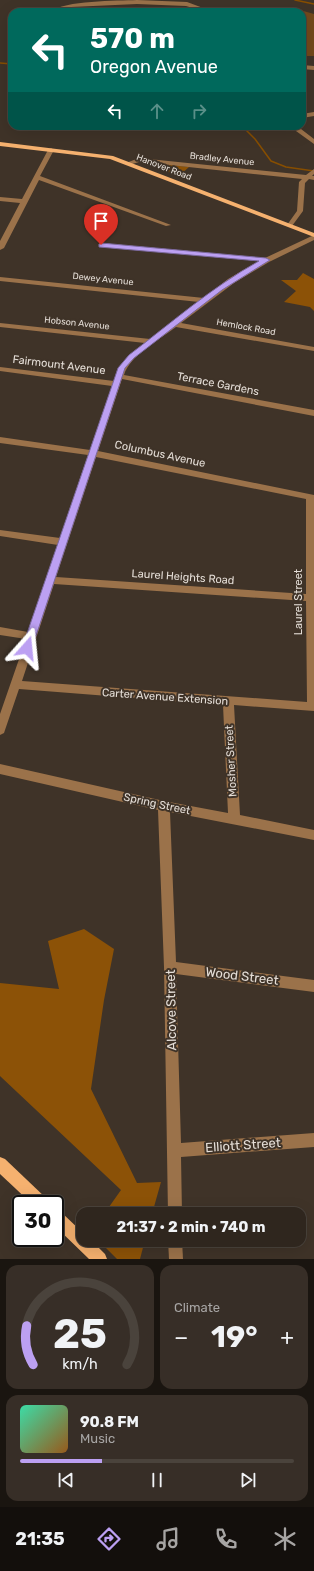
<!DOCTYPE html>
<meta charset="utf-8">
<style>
body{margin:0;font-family:Rubik,sans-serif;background:#372e27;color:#f1f3f6;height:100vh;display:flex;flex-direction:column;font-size:15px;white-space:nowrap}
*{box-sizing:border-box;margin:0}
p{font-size:13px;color:#a7a5a4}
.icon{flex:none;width:22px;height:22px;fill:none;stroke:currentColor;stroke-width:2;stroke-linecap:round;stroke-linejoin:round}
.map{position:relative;height:1259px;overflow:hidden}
.drawer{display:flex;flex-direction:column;gap:6px;padding:6px;background:#1a1510;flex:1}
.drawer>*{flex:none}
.hud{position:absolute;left:8px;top:8px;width:298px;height:122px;border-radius:12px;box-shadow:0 4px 16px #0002,0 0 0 1px #4a433c;background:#00695c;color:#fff;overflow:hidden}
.speed{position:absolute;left:12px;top:1195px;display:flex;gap:8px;font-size:20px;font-weight:700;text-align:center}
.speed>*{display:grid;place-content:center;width:52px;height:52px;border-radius:50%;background:#2f261e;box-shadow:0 4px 16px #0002,0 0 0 1px #4a433c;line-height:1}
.speed .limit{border:2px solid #111;border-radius:6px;background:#fff;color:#111}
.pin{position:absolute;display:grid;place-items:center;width:34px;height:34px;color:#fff;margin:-41px -17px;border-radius:50% 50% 50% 0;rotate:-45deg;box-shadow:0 0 4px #0007}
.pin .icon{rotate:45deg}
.me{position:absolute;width:44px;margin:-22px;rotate:18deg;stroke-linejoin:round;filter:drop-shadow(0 0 3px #0008)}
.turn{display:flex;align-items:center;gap:14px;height:84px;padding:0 16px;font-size:18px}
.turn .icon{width:52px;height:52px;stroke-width:2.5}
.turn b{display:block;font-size:28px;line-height:34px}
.lanes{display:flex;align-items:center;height:38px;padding:0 16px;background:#0003;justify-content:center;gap:20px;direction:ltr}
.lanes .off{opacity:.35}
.big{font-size:30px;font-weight:700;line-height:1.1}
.drawer .tile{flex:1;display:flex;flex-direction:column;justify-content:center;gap:6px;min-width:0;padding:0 14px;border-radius:12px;background:#372e27}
.drawer .dial{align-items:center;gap:0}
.dial svg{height:104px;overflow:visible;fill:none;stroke:#4a433c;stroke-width:7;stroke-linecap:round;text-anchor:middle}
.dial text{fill:#f1f3f6;stroke:none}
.song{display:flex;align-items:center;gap:12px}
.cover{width:48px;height:48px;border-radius:6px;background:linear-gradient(135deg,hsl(160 70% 55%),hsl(30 70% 35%))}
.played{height:4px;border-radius:2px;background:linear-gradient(90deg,#bca0f2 30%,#4a433c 30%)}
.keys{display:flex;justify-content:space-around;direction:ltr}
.heat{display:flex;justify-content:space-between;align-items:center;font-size:22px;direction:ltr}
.drawer .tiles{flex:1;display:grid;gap:6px;grid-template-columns:1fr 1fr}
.tile:last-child{grid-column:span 2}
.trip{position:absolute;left:76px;top:1207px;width:230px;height:40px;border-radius:12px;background:#2f261e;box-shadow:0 4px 16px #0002,0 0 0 1px #4a433c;font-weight:700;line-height:40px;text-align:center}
.dock{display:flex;height:64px;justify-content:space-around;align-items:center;background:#130f0c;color:#a7a5a4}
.dock .icon{width:28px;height:28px}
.dock .on{color:#bca0f2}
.dock b{font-size:18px;color:#f1f3f6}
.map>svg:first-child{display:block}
.green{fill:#72491b}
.forest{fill:#8c5207}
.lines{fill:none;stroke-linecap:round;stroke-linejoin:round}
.stream{stroke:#874e00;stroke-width:1.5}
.minor{fill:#9b724a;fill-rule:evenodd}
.major{fill:#f5b16f;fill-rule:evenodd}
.route{fill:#bca0f2;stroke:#7a689d}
.labels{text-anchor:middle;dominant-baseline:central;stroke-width:4;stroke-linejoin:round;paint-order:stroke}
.far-street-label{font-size:9px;fill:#e5ded7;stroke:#3f3328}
.street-label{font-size:11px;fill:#e5ded7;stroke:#3f3328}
.near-street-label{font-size:13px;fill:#e5ded7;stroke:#3f3328}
</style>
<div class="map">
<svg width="314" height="1259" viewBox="0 0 314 1259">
<rect width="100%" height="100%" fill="#3f3328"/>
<polygon class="green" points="293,8 314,14 314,56 302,56 302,12 281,12"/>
<g class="forest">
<polygon points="141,162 189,167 179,176"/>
<polygon points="303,273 314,279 314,311 310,307 284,302 296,291 281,280 297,280"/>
<polygon points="84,929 114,949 104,1000 91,1089 137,1183 161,1182 152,1214 104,1214 121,1190 0,1076 0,983 59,989 48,941"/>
<polygon points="98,1240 145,1240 140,1259 117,1259"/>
</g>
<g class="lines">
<g class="stream">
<polyline points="295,0 314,4"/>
<polyline points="0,63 12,64"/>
<polyline points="12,72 12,75"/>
<polyline points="242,126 255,139 271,161 286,167 314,171"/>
</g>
<g class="minor">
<path d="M137 0 187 2 214 12H206L186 6 137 4 71 7 56 12H50C65 0 117 1 137 0Z"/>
<polygon points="302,65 314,66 314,70 302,69"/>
<polygon points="314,112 314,116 302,118 302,114"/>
<polygon points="293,126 299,126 301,129 314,139 314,144 296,131"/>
<polygon points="51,148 54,150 40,176 171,225 166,226 39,180 4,248 0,250 0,241 20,203 0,201 0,197 22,199 48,150"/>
<polygon points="139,158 306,175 314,169 314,174 312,176 314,176 314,180 309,179 305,183 303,211 292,226 290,227 287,225 297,211 299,182 302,179 151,163 139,162 129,165 126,163"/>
<path d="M314 235V240L269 262 234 283 181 323 314 347V351L176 327C160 339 130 355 124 375L314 410V416L122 379 98 451 314 495V711L234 705 240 815 314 830V840L170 812 176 962 314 980V992L176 974 181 1143 314 1133V1147L181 1157 182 1214H168L164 967 158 810 0 774V764L164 801 228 813 223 705 19 689 5 730 4 733 0 735V714L26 639 0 635V627L28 632 58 545 0 536V530L60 538 88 455 0 443V437L90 450 112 386 0 371V367L114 381C121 361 127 356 145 343L0 327V323L150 339 199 302 0 281V277L204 298 228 279 259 261 101 247 98 245 101 243 265 258ZM96 457 306 499V594L56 577ZM54 584 306 601 307 702 22 681Z"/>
<polygon points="168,1240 182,1240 183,1259 169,1259"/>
</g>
<g class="major">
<polygon points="0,142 113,156 314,233 314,237 110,159 0,146"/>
<polygon points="0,1157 5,1159 47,1199 49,1204 32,1204 0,1174"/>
<polygon points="55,1209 60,1211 83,1233 83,1240 91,1240 105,1254 107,1259 89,1259 55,1226"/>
</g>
</g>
<path class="route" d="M101 243 266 258 270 260 222 290 134 358 125 368 32 648 27 652 22 648 118 368 129 355C171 323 212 287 259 261L99 247V244Z"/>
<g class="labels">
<g class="far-street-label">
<text transform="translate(222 159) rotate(6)">Bradley Avenue</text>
<text transform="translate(164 167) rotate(21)">Hanover Road</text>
<text transform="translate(103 279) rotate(6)">Dewey Avenue</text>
<text transform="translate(77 323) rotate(6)">Hobson Avenue</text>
<text transform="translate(246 327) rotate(10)">Hemlock Road</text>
</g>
<g class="street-label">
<text transform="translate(59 365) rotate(7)">Fairmount Avenue</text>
<text transform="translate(218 384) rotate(11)">Terrace Gardens</text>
<text transform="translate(160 454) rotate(12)">Columbus Avenue</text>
<text transform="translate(183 577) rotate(4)">Laurel Heights Road</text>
<text transform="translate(298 602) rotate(-90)">Laurel Street</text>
<text transform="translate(165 697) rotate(4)">Carter Avenue Extension</text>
<text transform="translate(231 761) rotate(-93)">Mosher Street</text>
<text transform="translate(157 804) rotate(12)">Spring Street</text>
</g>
<g class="near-street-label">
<text transform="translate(242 976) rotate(7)">Wood Street</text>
<text transform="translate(171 1010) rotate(-91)">Alcove Street</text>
<text transform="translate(243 1145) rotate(-4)">Elliott Street</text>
</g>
</g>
</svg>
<div class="speed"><div class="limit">30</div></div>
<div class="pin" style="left:101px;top:245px;background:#d93025"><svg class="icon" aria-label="arrive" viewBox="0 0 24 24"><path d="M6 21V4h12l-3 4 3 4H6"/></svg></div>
<svg class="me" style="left:27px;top:648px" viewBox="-20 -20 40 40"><path d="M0-17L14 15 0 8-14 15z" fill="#bca0f2" stroke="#fff" stroke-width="4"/></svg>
<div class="trip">21:37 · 2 min · 740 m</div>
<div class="hud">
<div class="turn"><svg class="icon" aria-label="left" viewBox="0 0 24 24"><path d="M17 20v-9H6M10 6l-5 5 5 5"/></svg><div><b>570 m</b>Oregon Avenue</div></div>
<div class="lanes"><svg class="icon" aria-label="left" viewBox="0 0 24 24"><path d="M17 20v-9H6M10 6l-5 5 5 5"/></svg><svg class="icon off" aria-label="ahead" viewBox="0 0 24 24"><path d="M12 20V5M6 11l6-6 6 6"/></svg><svg class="icon off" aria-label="right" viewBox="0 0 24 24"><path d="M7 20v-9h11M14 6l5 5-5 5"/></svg></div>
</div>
</div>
<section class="drawer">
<div class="tiles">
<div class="tile dial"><svg viewBox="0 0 100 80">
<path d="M14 69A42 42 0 1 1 86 69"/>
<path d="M14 69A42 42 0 0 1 9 39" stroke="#bca0f2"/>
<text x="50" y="56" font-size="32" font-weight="700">25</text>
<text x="50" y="72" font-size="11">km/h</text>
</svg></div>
<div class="tile"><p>Climate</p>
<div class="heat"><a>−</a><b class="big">19°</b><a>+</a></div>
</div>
<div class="tile">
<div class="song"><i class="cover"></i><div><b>90.8 FM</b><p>Music</p></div></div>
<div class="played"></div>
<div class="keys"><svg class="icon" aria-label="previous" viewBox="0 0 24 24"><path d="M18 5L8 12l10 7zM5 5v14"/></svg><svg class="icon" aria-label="pause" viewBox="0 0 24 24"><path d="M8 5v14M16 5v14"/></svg><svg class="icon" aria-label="next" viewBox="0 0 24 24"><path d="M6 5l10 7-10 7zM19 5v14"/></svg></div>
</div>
</div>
</section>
<nav class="dock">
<b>21:35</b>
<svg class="icon on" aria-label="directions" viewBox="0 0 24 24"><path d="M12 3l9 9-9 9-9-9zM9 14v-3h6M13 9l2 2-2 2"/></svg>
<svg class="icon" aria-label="music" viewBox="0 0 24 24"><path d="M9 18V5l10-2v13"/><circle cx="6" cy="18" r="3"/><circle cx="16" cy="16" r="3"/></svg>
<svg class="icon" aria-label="phone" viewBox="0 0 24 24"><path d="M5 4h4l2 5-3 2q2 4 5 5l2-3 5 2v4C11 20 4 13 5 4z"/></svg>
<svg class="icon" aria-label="climate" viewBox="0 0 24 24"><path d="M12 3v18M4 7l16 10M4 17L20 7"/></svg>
</nav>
